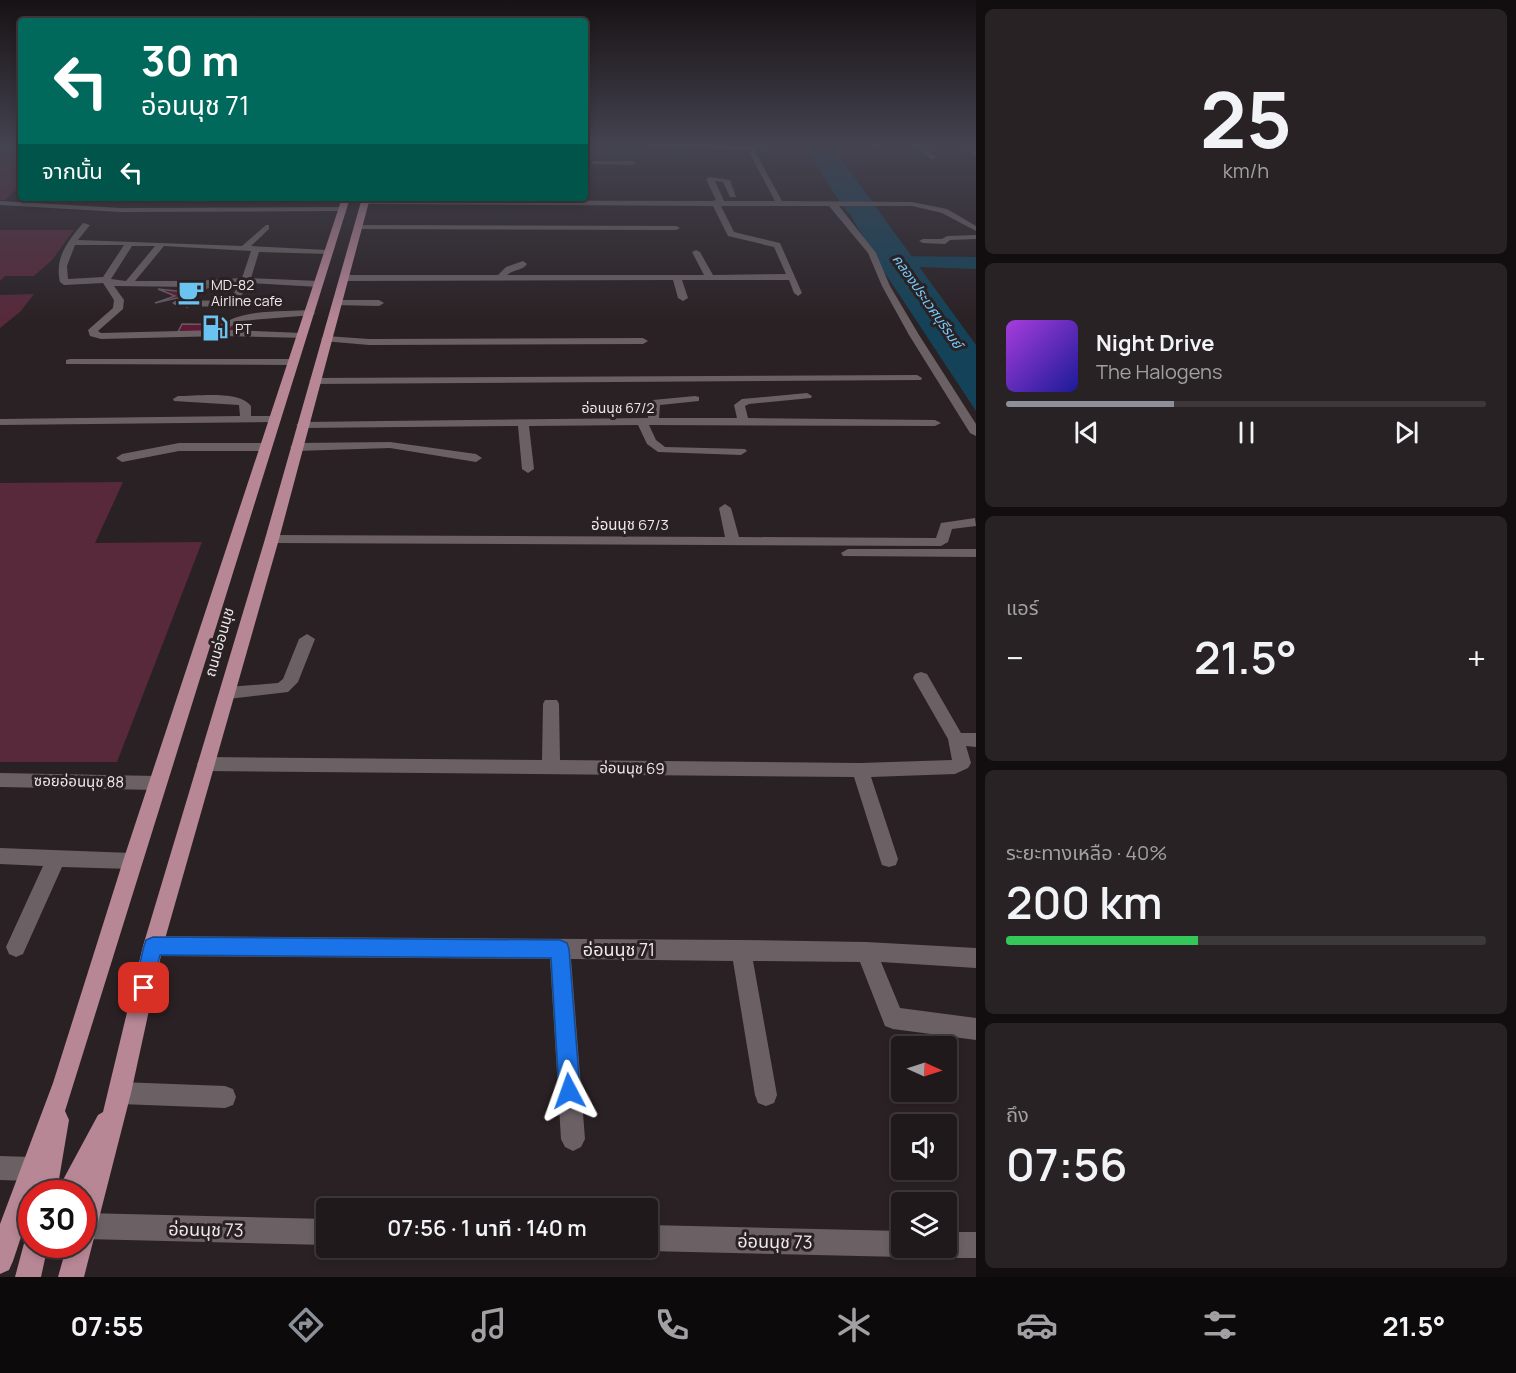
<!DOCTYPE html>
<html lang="th">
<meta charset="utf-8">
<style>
body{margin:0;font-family:Manrope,"Noto Sans Thai",sans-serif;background:#282224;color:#f1f3f6;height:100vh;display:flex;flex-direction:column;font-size:22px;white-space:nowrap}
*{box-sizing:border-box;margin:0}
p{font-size:20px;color:#a2a0a3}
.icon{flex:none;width:33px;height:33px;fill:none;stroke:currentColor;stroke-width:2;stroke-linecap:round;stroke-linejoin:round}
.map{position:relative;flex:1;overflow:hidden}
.drawer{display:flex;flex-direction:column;gap:9px;padding:9px;background:#120e0f;width:540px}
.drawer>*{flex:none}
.top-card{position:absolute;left:18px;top:18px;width:570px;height:183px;border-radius:6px;box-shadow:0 3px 9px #0003,0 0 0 2px #3d383a;background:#00695c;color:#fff;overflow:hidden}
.needle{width:39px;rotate:93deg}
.fabs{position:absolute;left:891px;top:1036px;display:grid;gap:12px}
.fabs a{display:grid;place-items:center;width:66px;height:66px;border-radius:6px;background:#20191b;box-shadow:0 3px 9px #0003,0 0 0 2px #3d383a;font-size:30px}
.speed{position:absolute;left:18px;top:1180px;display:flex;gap:12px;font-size:30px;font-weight:700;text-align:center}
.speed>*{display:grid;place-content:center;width:78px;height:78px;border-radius:50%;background:#20191b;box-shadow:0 3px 9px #0003,0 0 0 2px #3d383a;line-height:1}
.speed .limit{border:9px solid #d22;background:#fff;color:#111}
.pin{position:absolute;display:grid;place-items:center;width:51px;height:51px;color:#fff;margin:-26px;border-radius:12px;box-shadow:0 3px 9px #0006}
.me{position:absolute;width:66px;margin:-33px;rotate:356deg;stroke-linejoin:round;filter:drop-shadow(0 0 4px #0008)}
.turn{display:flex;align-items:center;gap:21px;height:126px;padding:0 24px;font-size:27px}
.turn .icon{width:78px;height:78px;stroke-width:2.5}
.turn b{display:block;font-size:42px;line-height:51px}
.then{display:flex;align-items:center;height:57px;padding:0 24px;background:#0003;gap:12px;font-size:22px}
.big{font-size:45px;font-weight:600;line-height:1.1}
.drawer .card{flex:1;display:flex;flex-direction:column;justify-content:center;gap:9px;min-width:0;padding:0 21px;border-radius:9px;background:#282224}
.drawer .dial{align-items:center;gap:0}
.dial b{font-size:78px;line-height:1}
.song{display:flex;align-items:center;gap:18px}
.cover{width:72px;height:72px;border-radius:9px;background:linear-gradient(135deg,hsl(280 70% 55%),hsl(240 70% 35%))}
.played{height:6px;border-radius:3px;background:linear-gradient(90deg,#8c9099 35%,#3d383a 35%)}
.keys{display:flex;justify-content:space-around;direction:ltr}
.heat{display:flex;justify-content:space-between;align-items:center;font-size:33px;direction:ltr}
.charge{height:9px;border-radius:4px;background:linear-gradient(90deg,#34c759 40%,#3d383a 0)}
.trip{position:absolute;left:316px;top:1198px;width:342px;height:60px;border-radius:6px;background:#20191b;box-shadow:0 3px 9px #0003,0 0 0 2px #3d383a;font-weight:600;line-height:60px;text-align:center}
.tab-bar{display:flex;height:96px;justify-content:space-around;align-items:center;background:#0d0a0b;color:#a2a0a3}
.tab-bar .icon{width:42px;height:42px}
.tab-bar .selected{color:#8c9099}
.tab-bar b{font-size:27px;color:#f1f3f6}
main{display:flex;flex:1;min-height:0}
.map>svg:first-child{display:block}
.green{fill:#57293a}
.water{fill:#144359}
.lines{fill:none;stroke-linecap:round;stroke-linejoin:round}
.river{fill:#144359;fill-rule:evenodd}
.building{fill:#5f1936;stroke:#665c5f;stroke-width:1.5}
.minor{fill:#6b6164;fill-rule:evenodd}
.major{fill:#b88796;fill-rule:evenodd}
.route{fill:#1a73e8;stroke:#114b97;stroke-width:1.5}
.labels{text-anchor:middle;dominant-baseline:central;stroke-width:6;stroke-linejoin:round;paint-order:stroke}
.far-poi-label{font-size:14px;fill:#eee8e9;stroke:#2a2124;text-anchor:start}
.far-water-label{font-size:14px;font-style:italic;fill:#72caf9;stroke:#2a2124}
.far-street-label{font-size:14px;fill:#eee8e9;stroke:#2a2124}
.street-label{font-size:15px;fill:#eee8e9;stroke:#2a2124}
.near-street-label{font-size:18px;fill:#eee8e9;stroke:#2a2124}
</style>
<main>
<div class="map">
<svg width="976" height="1277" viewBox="0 0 976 1277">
<rect width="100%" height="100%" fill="#2a2124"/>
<g class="green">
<polygon points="21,144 21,185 5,200 0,200 0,145"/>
<polygon points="0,230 74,230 52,260 34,276 5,276 0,281"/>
<polygon points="34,294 20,312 0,328 0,295"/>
<polygon points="123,482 95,543 202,542 117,762 0,762 0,483"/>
</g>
<polygon class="water" points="803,144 830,144 976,345 976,411 881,267 851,216 841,204"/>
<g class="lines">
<polygon class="river" points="899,256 976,257 976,269 892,266 889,262 892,258"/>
</g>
<g class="building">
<polygon points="218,284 189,294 187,307 177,298 155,303 175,296 158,289 186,292"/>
<polygon points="182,324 252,325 248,333 178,332"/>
</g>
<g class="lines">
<g class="minor">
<path d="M585 144 750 146 753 148 782 201 912 202 947 209 976 226V231L942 213 912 206H839L876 253 890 286 919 335 976 424V436L970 433 909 335 882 286 868 253 829 206H721L734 232 780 243 802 293 798 296 794 293 789 280H682L688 298 683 301 678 298 673 280 344 281 340 278 344 275H498L506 267 523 261 527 264C522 271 514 269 507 275H704L692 252 696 250 700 252 713 275 786 274 774 247 728 236 713 206 365 204 361 202 365 200 712 201 716 200 706 179 710 177 730 180 736 197H730L723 182 715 181 724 201H775L748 150Z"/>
<polygon points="906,144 872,147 869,145 869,144"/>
<polygon points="913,144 920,144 936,158 931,159"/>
<polygon points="960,144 967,144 976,152 976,157"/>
<polygon points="593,161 633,161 636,163 633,165 591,164"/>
<polygon points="0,201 121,208 342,207 346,209 342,211 121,212 0,205"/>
<path d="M83 223 90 225 78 240 242 246 266 225H269V229L251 246 328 250 332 252 328 254 259 252 251 278 319 281 323 284 319 287 249 283 235 306 232 307 177 306 172 303 177 300 229 301 240 283 193 287 114 286 124 300 123 309 98 331 101 333 219 330C230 308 287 312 310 310L315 313 313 315 240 321 231 326 229 330 302 333 305 334V338L223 336 101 339 90 336 88 330 113 308 114 300 103 283 64 285 60 282C54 257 69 240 83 223ZM75 245H124L103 277 68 279 67 266ZM132 246H155L126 281 111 279ZM164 246 251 251 242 278 193 281H135Z"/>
<polygon points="358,225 676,226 680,228 676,230 355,229 355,225"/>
<polygon points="976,235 976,239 950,240 945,244 923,243 919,241 923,239 942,239 947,236"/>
<polygon points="337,300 379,300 384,303 379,306 334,305 332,303"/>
<polygon points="326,336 369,339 643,338 648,341 643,344 369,345 323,341 321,339"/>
<polygon points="70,359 293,359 298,362 293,365 66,364 66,360"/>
<polygon points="917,375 922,378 921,380 314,384 309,381 314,378"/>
<polygon points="807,393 812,396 811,398 749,404 745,406 748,418 935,420 941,423 935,426 649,425 656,440 665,447 745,449 747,451 741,455 658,452 647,444 638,425 529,426 534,469 528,473 522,469 518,426 302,428 296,425 302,422 648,418 649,406 653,400 695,396 699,397 699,401 660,405 659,418 737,418 734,405 742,399"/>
<path d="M178 396C197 396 240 390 251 406V416H275L281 419 275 422 0 425V419L240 416 239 405 174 401 173 399Z"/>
<polygon points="390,442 476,454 482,458 476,462 390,448 296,451 290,447 296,443"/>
<polygon points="179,443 266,443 272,447 266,451 179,451 122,462 116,458 122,454"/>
<polygon points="725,504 731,508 739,537 936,538 941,523 975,518 976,526 952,529 948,542 941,546 272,543 265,539 272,535 725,537 719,508"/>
<polygon points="848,549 976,549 976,557 843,556 841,553"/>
<polygon points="307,634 315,639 298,682 288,692 228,699 222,697 220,693 222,689 228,687 278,683 283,679 299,639"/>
<polygon points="921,672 927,674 961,733 976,733 976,747 966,746 971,763 968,768 955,774 871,777 898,859 896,865 889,867 882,865 880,859 854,777 206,771 200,769 197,764 200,759 206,757 542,760 543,704 545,700 557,700 559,704 560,760 860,763 952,760 948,739 913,678 915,674"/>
<polygon points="0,773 157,776 163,778 166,783 163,788 157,790 0,787"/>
<polygon points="0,848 132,853 139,855 141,861 139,867 132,869 62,867 23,954 16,957 9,954 6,947 43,866 0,864"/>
<polygon points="153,936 741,940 866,942 976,948 976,968 881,962 900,1008 976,1018 976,1040 893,1029 885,1026 860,962 753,961 777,1095 774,1103 766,1106 758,1103 755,1095 733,961 571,959 585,1139 581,1147 573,1151 565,1147 561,1139 550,959 153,956 146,953 143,946 146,939"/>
<polygon points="120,1082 225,1086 233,1089 236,1097 233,1105 225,1108 120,1104 112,1101 109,1093 112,1085"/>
<polygon points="0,1156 31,1157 40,1160 43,1169 40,1178 31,1181 0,1180"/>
<polygon points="85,1213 327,1219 327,1245 85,1239 82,1238 82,1214"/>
<polygon points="648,1225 902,1231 902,1248 913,1248 911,1253 902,1257 648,1251 641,1248 648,1248"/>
<polygon points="946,1232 976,1232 976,1258 946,1258 937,1254 934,1248 946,1248"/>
</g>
<g class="major">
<polygon points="342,198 350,198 65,1111 69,1120 57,1191 98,1115 103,1112 143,946 265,539 362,198 370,198 279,539 163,946 131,1093 84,1277 58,1277 67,1245 82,1245 82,1194 32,1194 32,1204 13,1261 9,1270 0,1274 0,1224 53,1083 123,861"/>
<polygon points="32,1234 32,1245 48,1245 41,1277 15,1277 26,1236"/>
</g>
</g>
<linearGradient id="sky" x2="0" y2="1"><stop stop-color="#171214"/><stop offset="0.45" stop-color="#444350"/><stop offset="1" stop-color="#444350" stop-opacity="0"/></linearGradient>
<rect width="976" height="323" fill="url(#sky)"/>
<polygon class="route" points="153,937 560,940 567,943 569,949 580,1091 577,1098 569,1102 562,1098 559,1091 551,958 160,955 150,995 144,997 137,995 134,988 144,946 146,940"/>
<defs>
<g id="cafe-bare" transform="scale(2.07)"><path d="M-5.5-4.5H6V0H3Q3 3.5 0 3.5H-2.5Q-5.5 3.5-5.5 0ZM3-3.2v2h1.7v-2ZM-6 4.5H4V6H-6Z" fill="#6bc3f2" stroke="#2a2124" stroke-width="2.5" paint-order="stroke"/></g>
<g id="fuel-bare" transform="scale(2.07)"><path d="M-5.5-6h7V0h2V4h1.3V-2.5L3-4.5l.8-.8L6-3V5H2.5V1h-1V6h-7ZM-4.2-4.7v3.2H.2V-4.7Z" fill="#6bc3f2" stroke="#2a2124" stroke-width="2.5" paint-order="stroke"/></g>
</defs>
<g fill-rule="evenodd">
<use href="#cafe-bare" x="191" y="292"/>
<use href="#fuel-bare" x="215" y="328"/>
</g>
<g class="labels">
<g class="far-poi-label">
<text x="211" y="284">MD-82<tspan x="211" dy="16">Airline cafe</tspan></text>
<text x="235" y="328">PT</text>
</g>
<g class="far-water-label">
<text transform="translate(928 301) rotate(55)">คลองประเวศบุรีรมย์</text>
</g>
<g class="far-street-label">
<text x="618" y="407">อ่อนนุช 67/2</text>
</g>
<g class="street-label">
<text x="630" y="524">อ่อนนุช 67/3</text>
<text transform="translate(219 642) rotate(-74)">ถนนอ่อนนุช</text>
<text transform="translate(632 768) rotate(1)">อ่อนนุช 69</text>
<text transform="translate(79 781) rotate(1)">ซอยอ่อนนุช 88</text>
</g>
<g class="near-street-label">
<text x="619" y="949">อ่อนนุช 71</text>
<text transform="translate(206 1229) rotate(1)">อ่อนนุช 73</text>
<text transform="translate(775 1241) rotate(1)">อ่อนนุช 73</text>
</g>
</g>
</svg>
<div class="fabs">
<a><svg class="needle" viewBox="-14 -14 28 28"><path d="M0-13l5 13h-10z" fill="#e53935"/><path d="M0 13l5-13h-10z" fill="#a2a0a3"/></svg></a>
<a><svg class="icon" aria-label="sound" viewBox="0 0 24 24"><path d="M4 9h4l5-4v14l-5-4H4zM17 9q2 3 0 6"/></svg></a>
<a><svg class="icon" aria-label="layers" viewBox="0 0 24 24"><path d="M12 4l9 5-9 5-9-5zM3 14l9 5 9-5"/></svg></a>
</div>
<div class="speed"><div class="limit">30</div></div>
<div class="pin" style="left:144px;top:988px;background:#d93025"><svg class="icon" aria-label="arrive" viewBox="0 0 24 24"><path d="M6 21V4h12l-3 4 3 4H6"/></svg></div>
<svg class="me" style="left:569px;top:1091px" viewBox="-20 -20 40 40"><path d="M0-17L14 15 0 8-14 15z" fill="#1a73e8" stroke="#fff" stroke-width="4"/></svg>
<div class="trip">07:56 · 1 นาที · 140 m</div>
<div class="top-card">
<div class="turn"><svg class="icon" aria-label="left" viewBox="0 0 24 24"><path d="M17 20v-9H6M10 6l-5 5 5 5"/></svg><div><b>30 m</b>อ่อนนุช 71</div></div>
<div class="then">จากนั้น<svg class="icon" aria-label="left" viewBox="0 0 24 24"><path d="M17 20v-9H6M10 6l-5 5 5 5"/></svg></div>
</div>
</div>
<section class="drawer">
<div class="card dial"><b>25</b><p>km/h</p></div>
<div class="card">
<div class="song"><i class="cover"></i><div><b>Night Drive</b><p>The Halogens</p></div></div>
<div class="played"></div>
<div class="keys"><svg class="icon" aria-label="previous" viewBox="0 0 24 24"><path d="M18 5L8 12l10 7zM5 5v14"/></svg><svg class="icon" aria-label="pause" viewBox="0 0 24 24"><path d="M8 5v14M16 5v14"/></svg><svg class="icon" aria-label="next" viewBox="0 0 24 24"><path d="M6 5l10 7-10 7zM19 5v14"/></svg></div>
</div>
<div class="card"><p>แอร์</p>
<div class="heat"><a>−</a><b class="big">21.5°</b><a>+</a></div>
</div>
<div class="card"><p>ระยะทางเหลือ · 40%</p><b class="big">200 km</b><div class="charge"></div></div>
<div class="card"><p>ถึง</p><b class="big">07:56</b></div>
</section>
</main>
<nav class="tab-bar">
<b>07:55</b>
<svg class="icon selected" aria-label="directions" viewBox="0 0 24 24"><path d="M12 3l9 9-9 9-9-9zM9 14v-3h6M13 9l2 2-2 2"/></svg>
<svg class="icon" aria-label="music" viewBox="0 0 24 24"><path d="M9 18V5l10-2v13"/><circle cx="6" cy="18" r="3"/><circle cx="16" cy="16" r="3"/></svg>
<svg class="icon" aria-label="phone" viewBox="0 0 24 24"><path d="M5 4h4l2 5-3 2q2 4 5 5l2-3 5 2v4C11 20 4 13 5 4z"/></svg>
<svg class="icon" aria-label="climate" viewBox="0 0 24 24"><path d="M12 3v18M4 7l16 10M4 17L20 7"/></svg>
<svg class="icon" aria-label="car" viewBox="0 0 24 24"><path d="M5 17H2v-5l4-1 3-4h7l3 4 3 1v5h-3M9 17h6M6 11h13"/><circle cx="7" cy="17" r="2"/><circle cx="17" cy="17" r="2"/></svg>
<svg class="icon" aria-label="filters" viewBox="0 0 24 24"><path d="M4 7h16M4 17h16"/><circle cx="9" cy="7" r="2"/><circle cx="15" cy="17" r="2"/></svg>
<b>21.5°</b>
</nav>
